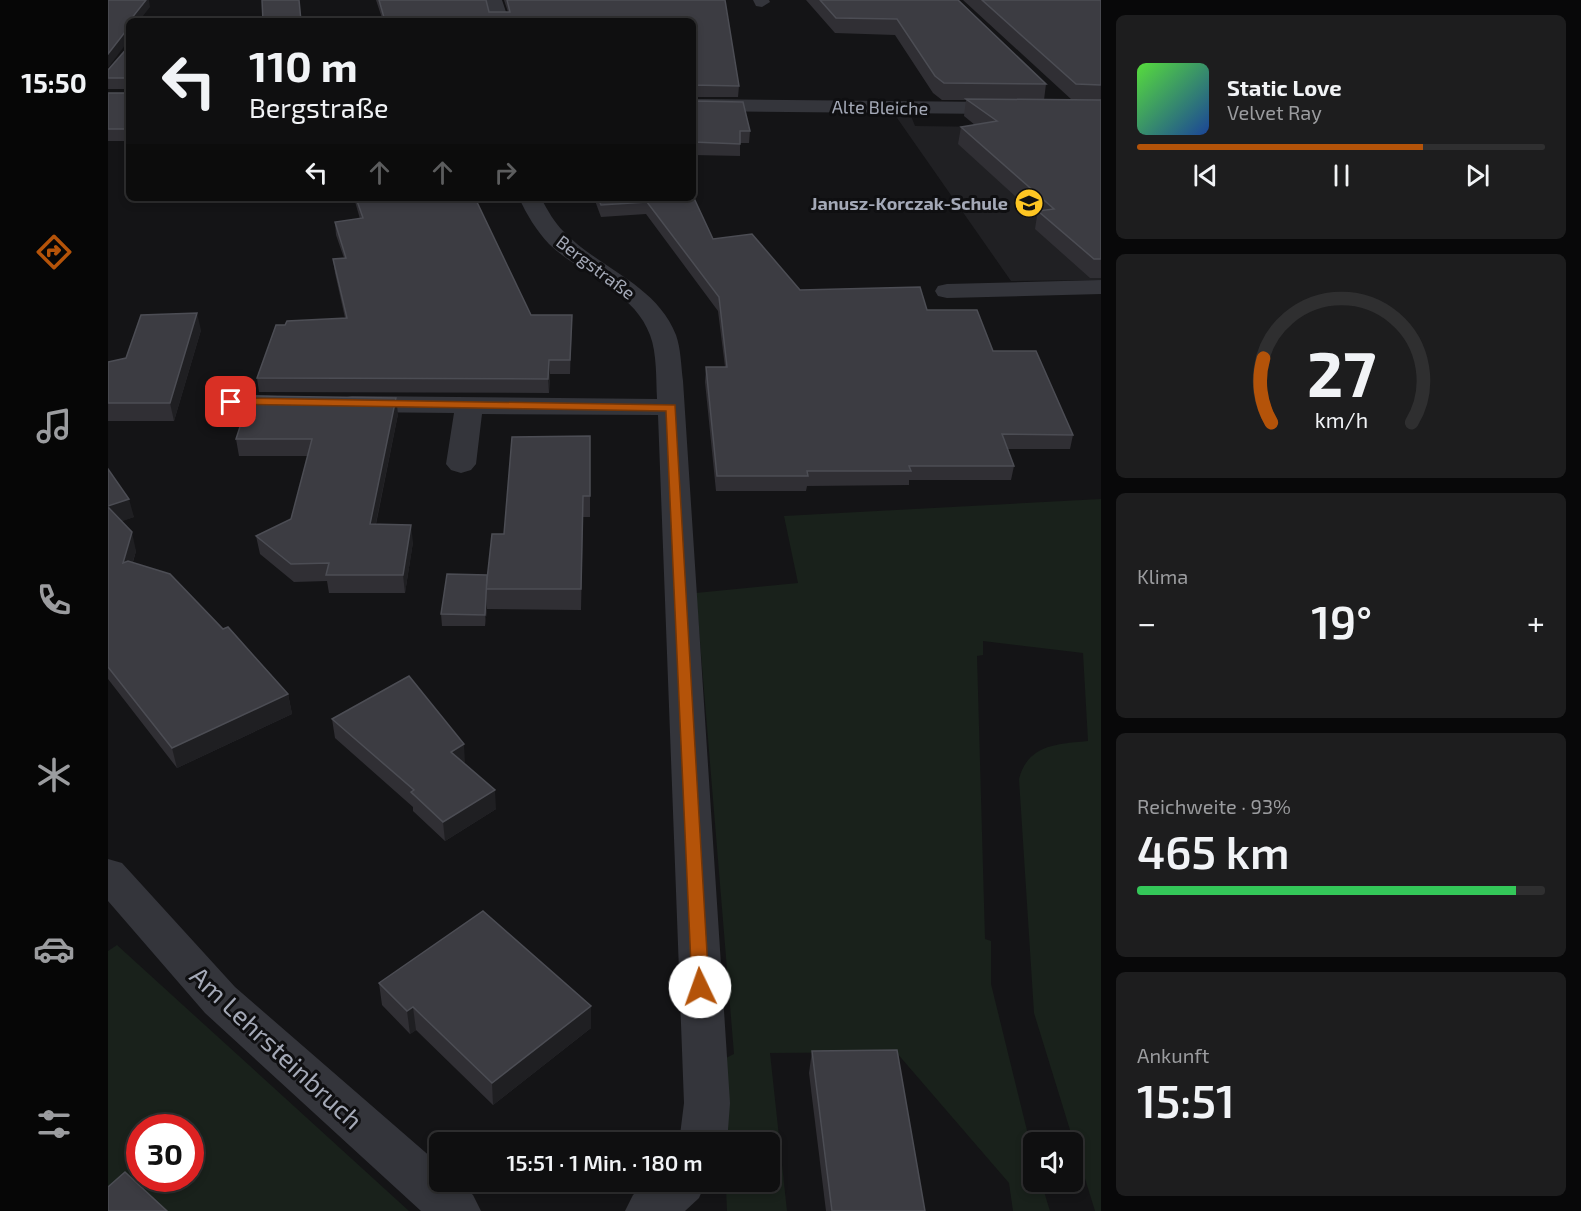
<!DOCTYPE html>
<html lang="de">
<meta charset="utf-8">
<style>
body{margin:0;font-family:"Exo 2",sans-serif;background:#1d1d1e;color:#f1f3f6;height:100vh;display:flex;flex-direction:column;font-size:22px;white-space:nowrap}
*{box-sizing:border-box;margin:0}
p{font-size:20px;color:#9b9c9f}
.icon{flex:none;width:33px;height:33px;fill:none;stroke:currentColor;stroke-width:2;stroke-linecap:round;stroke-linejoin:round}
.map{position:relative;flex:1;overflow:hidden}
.drawer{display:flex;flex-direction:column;gap:15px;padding:15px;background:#080809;width:480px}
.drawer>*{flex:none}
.top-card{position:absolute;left:18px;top:18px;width:570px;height:183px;border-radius:9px;box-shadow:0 3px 9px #0003,0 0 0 2px #2f2f30;background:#0f0f10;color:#f1f3f6;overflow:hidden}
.tools{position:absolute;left:915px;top:1132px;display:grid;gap:12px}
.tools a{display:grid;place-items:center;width:60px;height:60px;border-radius:9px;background:#0f0f10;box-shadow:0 3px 9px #0003,0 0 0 2px #2f2f30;font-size:30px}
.speed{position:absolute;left:18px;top:1114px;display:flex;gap:12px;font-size:30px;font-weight:700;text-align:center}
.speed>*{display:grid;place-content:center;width:78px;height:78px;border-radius:50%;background:#0f0f10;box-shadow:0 3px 9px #0003,0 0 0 2px #2f2f30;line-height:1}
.speed .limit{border:9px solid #d22;background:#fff;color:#111}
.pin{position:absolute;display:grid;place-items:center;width:51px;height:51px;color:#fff;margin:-26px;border-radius:12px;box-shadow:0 3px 9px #0006}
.me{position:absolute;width:66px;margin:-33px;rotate:357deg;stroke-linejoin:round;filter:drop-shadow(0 0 4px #0008)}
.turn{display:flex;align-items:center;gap:21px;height:126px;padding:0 24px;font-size:27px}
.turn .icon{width:78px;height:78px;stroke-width:2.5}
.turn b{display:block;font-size:42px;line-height:51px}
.lanes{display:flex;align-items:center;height:57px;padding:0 24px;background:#0003;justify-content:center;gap:30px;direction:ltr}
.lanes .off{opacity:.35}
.big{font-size:45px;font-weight:600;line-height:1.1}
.drawer .card{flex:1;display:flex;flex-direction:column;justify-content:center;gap:9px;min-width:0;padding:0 21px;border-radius:9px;background:#1d1d1e}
.drawer .dial{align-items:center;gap:0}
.dial svg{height:156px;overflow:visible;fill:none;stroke:#2f2f30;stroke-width:7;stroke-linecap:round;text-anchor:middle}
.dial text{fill:#f1f3f6;stroke:none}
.song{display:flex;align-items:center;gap:18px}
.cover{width:72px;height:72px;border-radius:9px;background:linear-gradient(135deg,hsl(110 70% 55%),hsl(220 70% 35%))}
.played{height:6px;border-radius:3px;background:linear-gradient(90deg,#b45309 70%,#2f2f30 70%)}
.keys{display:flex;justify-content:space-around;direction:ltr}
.heat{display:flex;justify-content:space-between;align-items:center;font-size:33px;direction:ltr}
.charge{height:9px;border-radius:4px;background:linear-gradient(90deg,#34c759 93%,#2f2f30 0)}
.trip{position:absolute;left:321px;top:1132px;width:351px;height:60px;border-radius:9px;background:#0f0f10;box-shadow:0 3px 9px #0003,0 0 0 2px #2f2f30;font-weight:600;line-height:60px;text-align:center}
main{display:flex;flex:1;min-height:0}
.tab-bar{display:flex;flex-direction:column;width:108px;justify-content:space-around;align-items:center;background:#060606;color:#9b9c9f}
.tab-bar .icon{width:42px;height:42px}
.tab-bar .on{color:#b45309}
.tab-bar b{font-size:27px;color:#f1f3f6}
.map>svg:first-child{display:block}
.built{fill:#202023}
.green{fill:#19211b;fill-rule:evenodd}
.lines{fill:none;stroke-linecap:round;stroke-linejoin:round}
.street{fill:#34353b;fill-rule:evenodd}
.wall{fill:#302f34}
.shaded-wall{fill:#1f1f22}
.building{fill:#3c3c42;stroke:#4c4d54;stroke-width:1.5}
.route{fill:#b45309;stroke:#753606;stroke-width:1.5}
.labels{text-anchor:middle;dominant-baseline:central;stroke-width:6;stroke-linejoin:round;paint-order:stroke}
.far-street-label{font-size:18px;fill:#a4a9b7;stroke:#0f0f11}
.far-poi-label{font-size:18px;font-weight:bold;fill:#a4a9b7;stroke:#0f0f11;text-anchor:end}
.near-street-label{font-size:26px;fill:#a4a9b7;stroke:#0f0f11}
</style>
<main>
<nav class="tab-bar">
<b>15:50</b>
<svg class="icon on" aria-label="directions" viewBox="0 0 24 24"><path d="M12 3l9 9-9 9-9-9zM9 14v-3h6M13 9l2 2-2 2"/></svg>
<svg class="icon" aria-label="music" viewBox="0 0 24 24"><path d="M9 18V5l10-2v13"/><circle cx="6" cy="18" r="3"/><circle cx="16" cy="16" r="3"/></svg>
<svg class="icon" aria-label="phone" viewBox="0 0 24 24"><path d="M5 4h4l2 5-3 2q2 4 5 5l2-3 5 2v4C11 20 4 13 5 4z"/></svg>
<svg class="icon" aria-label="climate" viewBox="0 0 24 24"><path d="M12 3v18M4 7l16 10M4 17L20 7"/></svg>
<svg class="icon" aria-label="car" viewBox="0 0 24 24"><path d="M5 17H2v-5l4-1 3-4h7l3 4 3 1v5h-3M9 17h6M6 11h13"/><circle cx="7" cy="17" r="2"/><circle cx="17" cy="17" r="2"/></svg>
<svg class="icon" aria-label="filters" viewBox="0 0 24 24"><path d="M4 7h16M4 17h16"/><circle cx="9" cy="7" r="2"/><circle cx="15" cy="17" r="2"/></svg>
</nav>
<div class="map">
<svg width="993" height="1211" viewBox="0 0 993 1211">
<rect width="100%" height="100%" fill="#141416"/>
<polygon class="built" points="787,115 803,116 807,126 880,127 993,115 993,280 903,281"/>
<g class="green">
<path d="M993 499V1211H987L926 1013 911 779C920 744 950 744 980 741L975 653 875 641V655L869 656 877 939 883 941V984L925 1155 926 1182H933L942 1211H905L901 1183 788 1052 662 1053 679 1211H619L618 1188 611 1182H662V1143H612L618 1058 626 1054 588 593 690 583 676 516Z"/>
<path d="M9 945 301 1211H0V951ZM32 1128H82V1179H32Z"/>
</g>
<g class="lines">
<g class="street">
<polygon points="378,0 394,0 401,21 383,21"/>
<polygon points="645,0 661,0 662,2 654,7 648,6"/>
<polygon points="585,99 993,103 993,115 585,111"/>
<path d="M411 198H433C440 211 446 222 456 232 492 269 548 284 568 335 573 349 573 366 575 381L622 1103 619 1143H571L576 1103 550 415 374 414 368 464 363 470 353 473 343 470 338 464 346 413 244 412 234 410 230 404 234 398 244 396 549 399C548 379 549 353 542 335 526 291 472 274 441 244 428 230 419 215 411 198Z"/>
<polygon points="993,280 993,294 839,298 830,296 827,291 830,286 839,284"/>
<polygon points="123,394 193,397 197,403 193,409 183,411 113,408 109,402 113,396"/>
<polygon points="0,859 14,863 127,987 332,1165 332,1182 351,1182 365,1195 373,1211 313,1211 97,1013 0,901"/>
<polygon points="539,1182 598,1182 591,1198 577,1211 517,1211 525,1195"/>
</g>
</g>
<g class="wall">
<polygon points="268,0 378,0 381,12 400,12 396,0 617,0 631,86 630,97 585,97 585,21 275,21"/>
<polygon points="698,0 850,0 938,84 936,100 964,100 855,0 993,0 993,278 982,278 927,229 929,216 850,144 853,127 867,125 856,116 858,100 834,100 825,93 787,35 727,33"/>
<polygon points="21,46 21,141 0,141 0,93 20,93 20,89 0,89 0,70"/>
<polygon points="585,101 642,131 641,143 632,143 632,156 585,155"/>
<polygon points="246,198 367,198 423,315 464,315 462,374 442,374 441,393 151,392 149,378 177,325 237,318 227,273 225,259 236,258 228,235 227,222 252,219"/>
<polygon points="486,198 585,198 605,239 692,290 819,310 885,351 965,435 962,449 899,449 906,466 903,480 801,480 801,485 699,486 698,491 608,491 597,382 598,367 617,367 610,311 538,214 493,217"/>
<polygon points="93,330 66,421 0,421 0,362 18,358"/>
<polygon points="290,414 268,524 305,542 297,593 221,593 219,581 186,582 152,554 148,536 183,519 200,456 131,456 128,439"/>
<polygon points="482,436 482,517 475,517 473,610 379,609 377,626 334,626 333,614 379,575 396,534"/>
<polygon points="0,469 26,517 13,521 28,551 25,562 115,629 180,694 184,714 69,768 0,679"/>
<polygon points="224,719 357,764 388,809 337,841 305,811 305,807 227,738"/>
<polygon points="271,983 483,1006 483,1028 385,1105 308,1030 302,1034 274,1005"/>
<polygon points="704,1051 817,1211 718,1211 701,1073"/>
</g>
<g class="shaded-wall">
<polygon points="38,0 41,0 42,7 31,21 23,21 23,19"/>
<polygon points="21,27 21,40 0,68 0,54"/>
<polygon points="89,313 93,330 66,421 62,403"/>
<polygon points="464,315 464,329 462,374 462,360"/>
<polygon points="441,360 442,374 441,393 440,379"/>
<polygon points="288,398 290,414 264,542 262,524"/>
<polygon points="475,496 475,517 473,610 473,589"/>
<polygon points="21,499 26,517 4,525 0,506"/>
<polygon points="303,525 305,542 297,593 295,575"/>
<polygon points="24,532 28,551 19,581 15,563"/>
<polygon points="378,598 379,609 377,626 377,615"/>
<polygon points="180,694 184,714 69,768 64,748"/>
<polygon points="356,744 357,764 343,752"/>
<polygon points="387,790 388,809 337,841 335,822"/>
<polygon points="483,1006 483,1028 385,1105 384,1083"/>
<polygon points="305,1007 308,1030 302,1034 299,1011"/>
</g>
<g class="building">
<polygon points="0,0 38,0 23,19 28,18 26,21 21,21 21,27 0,54"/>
<polygon points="154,0 191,0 193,21 155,21"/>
<polygon points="271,0 378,0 381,12 402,12 399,0 617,0 631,86 585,85 585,88 585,21 277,21"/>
<polygon points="712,0 850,0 938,84 836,83 827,76 789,19 728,18"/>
<polygon points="874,0 993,0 993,85 968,84"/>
<polygon points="21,46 21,129 0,129 0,93 20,93 20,78 0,78 0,70"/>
<polygon points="858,99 993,100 993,259 986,259 930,211 946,209 853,127 889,121"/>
<polygon points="585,101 635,102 642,131 632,131 632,144 585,142"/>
<polygon points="585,196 605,239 644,234 692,290 812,287 819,310 869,310 885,351 928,351 965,435 894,434 906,466 801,466 803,471 699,471 700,476 609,476 598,367 619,367 611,297 539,202 493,205 490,198 585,198"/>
<polygon points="248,198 367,198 423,315 464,315 462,360 441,360 440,379 149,378 168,325 177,325 179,321 239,318 225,259 238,258 227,222 255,218"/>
<polygon points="89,313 62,403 0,403 0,362 18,358 33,315"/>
<polygon points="142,396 288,398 262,524 303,525 295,575 218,575 221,563 183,564 148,536 183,519 204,439 128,439"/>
<polygon points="482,436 482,496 475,496 473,589 378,589 384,534 396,534 404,437"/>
<polygon points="0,469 21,499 0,506"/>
<polygon points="0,507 24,532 15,563 20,561 62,574 115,629 120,627 180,694 64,748 0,667"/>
<polygon points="339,574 379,575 377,615 333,614"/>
<polygon points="301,676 356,744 343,752 387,790 335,822 303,792 306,790 224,719"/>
<polygon points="375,911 483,1006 384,1083 305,1007 299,1011 271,983"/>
<polygon points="789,1050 817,1211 724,1211 704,1051"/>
<polygon points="17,1172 59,1211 0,1211 0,1187"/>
</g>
<polygon class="route" points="123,398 567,405 601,987 599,992 592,995 586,992 584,987 558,411 119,404 117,402"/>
<defs>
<g id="school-disc" transform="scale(1.5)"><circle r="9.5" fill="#fec623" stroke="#0f0f11"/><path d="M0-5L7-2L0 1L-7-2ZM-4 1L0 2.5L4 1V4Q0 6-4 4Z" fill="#111"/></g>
</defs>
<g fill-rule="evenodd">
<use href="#school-disc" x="921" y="203"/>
</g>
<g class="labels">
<g class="far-street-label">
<text transform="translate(772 107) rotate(1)">Alte Bleiche</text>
<text transform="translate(488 267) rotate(37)">Bergstraße</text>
</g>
<g class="far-poi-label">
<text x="900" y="203">Janusz-Korczak-Schule</text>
</g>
<g class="near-street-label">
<text transform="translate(169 1047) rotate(43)">Am Lehrsteinbruch</text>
</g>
</g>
</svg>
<div class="tools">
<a><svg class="icon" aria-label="sound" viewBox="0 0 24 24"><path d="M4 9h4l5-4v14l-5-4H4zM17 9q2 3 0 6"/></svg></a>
</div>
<div class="speed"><div class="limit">30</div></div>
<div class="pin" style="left:123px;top:402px;background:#d93025"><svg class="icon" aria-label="arrive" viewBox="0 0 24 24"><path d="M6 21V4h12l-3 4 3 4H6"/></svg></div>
<svg class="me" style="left:592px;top:987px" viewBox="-20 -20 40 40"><circle r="19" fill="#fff"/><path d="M0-13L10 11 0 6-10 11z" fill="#b45309"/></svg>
<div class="trip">15:51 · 1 Min. · 180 m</div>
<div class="top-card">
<div class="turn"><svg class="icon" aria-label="left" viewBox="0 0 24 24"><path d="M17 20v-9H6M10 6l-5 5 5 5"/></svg><div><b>110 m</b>Bergstraße</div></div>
<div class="lanes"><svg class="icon" aria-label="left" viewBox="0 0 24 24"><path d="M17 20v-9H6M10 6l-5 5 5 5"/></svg><svg class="icon off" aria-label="ahead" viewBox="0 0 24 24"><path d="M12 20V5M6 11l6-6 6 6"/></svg><svg class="icon off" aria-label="ahead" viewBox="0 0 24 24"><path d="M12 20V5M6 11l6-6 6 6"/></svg><svg class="icon off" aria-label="right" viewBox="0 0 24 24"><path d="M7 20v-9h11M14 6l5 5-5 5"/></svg></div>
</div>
</div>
<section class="drawer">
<div class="card">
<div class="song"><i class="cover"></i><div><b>Static Love</b><p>Velvet Ray</p></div></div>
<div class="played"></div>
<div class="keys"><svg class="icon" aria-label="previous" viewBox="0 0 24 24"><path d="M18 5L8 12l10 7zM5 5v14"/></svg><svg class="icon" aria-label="pause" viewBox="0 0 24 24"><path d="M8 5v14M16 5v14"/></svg><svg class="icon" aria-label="next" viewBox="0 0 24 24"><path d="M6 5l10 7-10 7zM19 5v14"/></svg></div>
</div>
<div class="card dial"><svg viewBox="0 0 100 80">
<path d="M14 69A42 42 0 1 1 86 69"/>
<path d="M14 69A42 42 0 0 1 10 36" stroke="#b45309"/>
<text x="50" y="56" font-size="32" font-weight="700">27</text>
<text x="50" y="72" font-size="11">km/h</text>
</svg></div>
<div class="card"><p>Klima</p>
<div class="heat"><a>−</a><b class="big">19°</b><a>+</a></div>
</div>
<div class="card"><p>Reichweite · 93%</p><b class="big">465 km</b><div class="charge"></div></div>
<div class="card"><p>Ankunft</p><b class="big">15:51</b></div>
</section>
</main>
